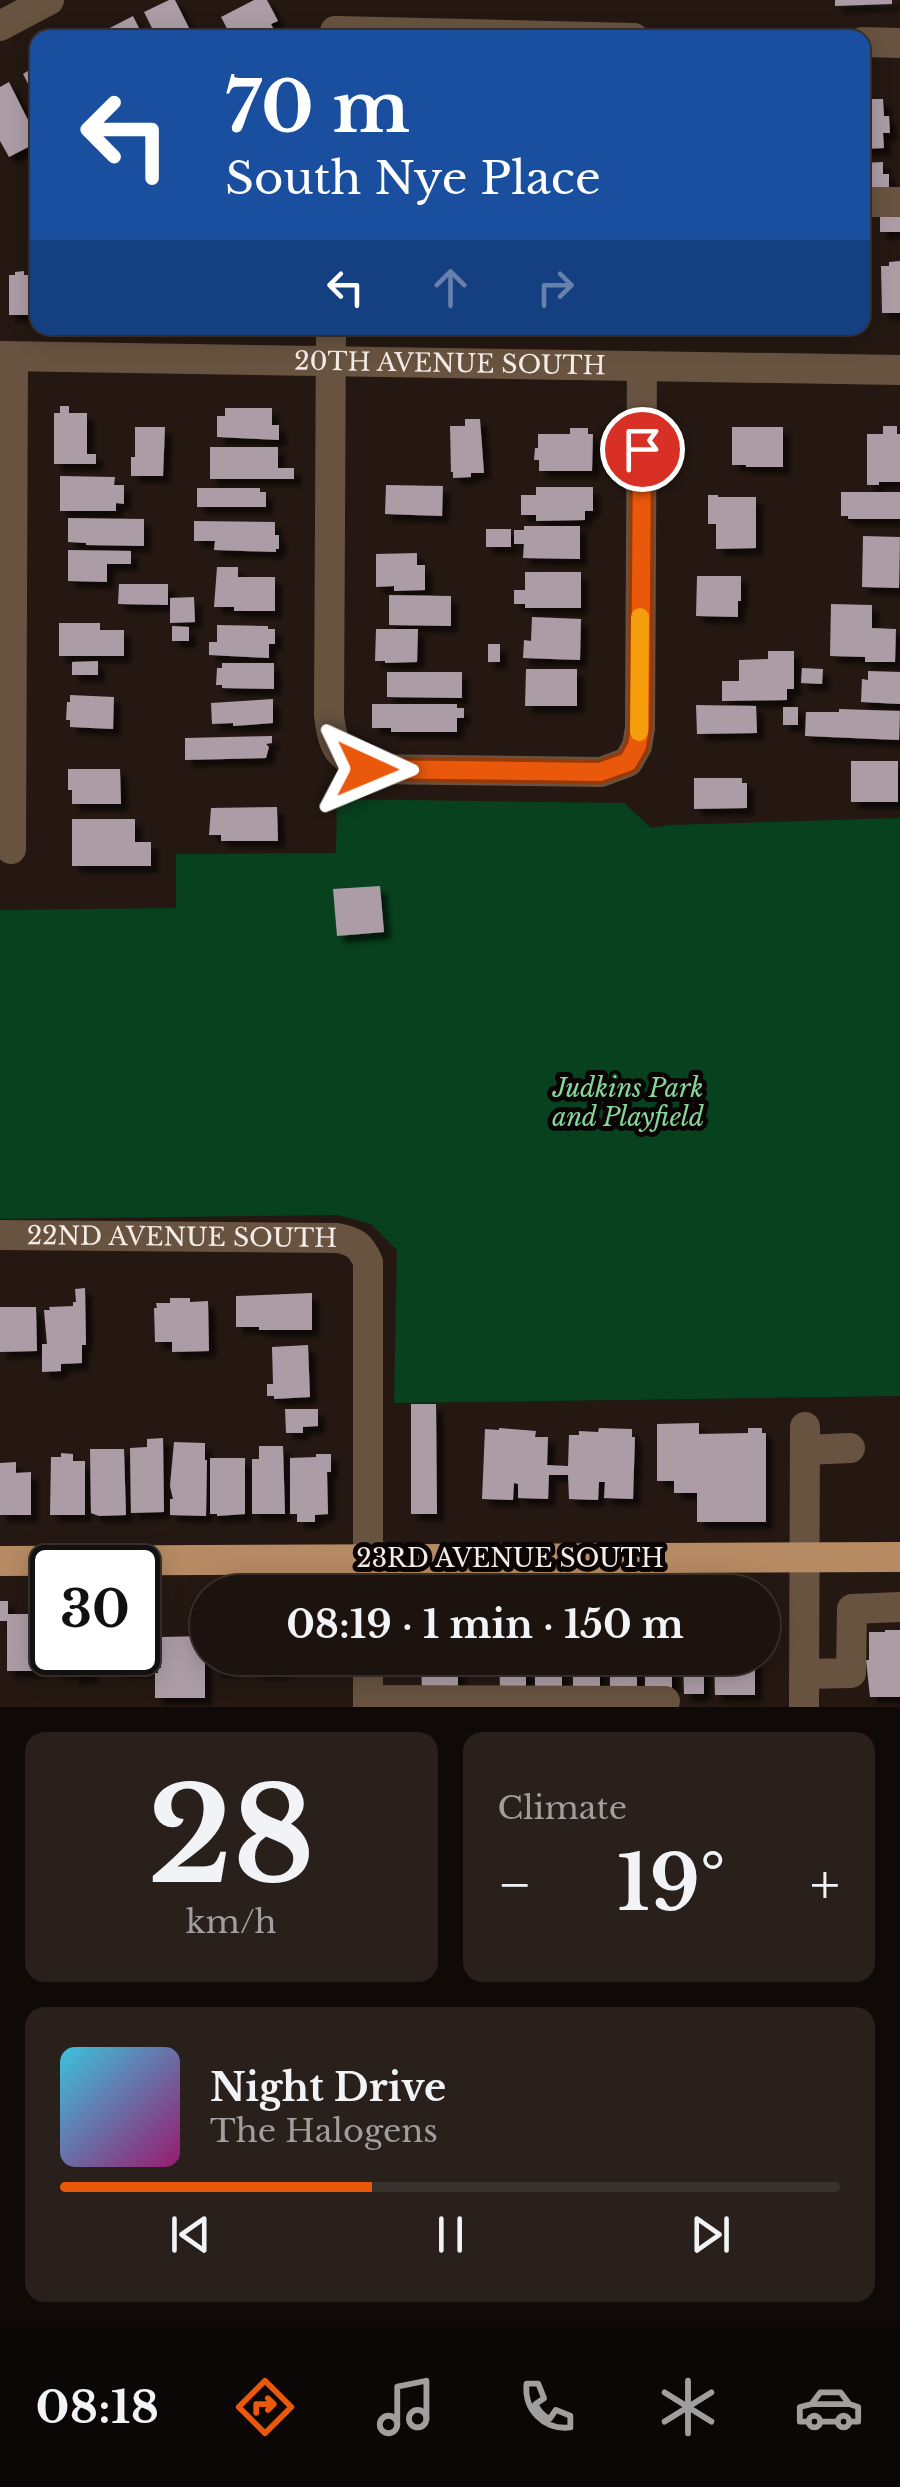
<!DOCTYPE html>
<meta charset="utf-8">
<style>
body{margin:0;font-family:"Libre Baskerville",serif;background:#29201c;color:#f1f3f6;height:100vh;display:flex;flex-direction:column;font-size:38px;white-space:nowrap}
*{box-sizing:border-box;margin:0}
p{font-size:32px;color:#a09e9e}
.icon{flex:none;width:55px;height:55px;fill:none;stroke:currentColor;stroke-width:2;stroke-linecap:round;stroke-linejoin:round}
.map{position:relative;height:1707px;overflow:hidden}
.sheet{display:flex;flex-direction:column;gap:25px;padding:25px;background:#0f0a08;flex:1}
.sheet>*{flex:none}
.banner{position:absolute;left:30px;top:30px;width:840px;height:305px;border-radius:20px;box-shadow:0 5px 25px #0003,0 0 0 2px #3a322e;background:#1a4fa0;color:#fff;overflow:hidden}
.speed{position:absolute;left:30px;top:1545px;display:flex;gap:20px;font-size:50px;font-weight:700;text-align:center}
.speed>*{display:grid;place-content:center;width:130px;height:130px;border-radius:50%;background:#1c120e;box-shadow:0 5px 25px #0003,0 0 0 2px #3a322e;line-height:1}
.speed .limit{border:5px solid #111;border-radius:15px;background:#fff;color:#111}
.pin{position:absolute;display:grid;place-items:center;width:85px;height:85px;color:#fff;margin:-42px;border:5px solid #fff;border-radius:50%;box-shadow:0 2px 10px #0007}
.me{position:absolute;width:110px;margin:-55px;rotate:91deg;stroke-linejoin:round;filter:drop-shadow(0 0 8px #0008)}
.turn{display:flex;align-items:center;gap:35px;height:210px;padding:0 30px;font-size:45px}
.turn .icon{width:130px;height:130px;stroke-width:2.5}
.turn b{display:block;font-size:70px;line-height:85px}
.lanes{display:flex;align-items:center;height:95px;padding:0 30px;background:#0003;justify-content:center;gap:50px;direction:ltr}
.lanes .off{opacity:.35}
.big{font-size:75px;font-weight:700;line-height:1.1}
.sheet .card{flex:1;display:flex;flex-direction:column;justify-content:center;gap:15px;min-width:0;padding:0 35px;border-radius:20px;background:#29201c}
.sheet .dial{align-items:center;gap:0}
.dial b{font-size:130px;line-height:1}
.song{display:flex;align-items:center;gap:30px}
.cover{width:120px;height:120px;border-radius:15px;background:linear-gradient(135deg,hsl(190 70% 55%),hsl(320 70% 35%))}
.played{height:10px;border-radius:5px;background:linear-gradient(90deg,#ea580c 40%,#3a322e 40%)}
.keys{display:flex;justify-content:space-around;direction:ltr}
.heat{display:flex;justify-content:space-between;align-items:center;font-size:55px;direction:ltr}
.sheet .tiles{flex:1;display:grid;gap:25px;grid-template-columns:1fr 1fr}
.card:last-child{grid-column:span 2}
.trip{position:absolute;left:190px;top:1575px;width:590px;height:100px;border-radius:50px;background:#1c120e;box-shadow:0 5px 25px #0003,0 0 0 2px #3a322e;font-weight:700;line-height:100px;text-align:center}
.tabs{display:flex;height:160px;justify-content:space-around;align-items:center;background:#0b0706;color:#a09e9e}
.tabs .icon{width:70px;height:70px}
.tabs .on{color:#ea580c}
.tabs b{font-size:45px;color:#f1f3f6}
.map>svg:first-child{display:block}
.green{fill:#07411d}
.building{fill:#ac9ca6;filter:url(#shadow)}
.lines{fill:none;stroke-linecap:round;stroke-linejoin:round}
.minor{stroke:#685340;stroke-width:30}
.major{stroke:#b68a63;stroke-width:30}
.route-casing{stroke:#983908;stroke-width:25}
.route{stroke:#ea580c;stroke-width:18}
.slow{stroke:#f59e0b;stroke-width:18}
.labels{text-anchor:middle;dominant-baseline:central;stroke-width:10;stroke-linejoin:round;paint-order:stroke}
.street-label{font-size:25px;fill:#f5ebe7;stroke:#0a0504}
.park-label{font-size:25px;font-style:italic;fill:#86d89a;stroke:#0a0504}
</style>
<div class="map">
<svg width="900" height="1707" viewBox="0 0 900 1707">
<defs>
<filter id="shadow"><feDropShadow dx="7" dy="7" stdDeviation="2.5" flood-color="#0009"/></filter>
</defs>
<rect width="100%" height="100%" fill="#251812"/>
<polygon class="green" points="337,799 624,803 651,828 670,825 900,818 900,1396 394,1403 397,1250 371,1224 338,1215 0,1219 0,910 176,908 176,854 336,853"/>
<g class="building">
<polygon points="169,0 175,0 194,38 157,38 144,12"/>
<polygon points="254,0 267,0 278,21 271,24 278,38 232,38 221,17"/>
<polygon points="835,0 892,0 892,4 835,6"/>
<polygon points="133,16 144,38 105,38 102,32"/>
<polygon points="38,58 38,103 23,74 31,69 28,63"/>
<polygon points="9,82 38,140 38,142 9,157 0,141 0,87"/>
<polygon points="862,99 883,99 884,116 889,116 890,133 883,133 884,148 862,149"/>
<polygon points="883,162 883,174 889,174 889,189 862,200 862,163"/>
<polygon points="880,215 900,216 900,232 880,232"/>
<polygon points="900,261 900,313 882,313 881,266 889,266 889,262"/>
<polygon points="24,271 24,275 30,275 30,315 9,315 9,275 15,275 15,272"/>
<polygon points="60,406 69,406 69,413 87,413 87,454 96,454 96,464 54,464 54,413 60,413"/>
<polygon points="225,408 272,408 272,425 279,425 279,440 217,437 217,416 225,416"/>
<polygon points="465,419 480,419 484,473 471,473 471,477 453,478 453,472 451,472 450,426 465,426"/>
<polygon points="883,426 897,426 897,434 900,434 900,482 879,482 879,485 867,485 867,434 883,434"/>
<polygon points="135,427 165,427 163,476 131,476 131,457 135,457"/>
<polygon points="732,427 783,427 783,467 746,467 746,465 732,465"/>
<polygon points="570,428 588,428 588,434 593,434 592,471 539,471 539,460 534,460 535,448 538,448 538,434 570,434"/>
<polygon points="210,447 278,447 278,468 294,468 294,479 210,479"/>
<polygon points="60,476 115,477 114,485 124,485 124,504 116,503 116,511 60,511"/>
<polygon points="386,485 443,486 442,516 385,514"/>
<polygon points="536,487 593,487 593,511 585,511 585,520 536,521 536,515 521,515 521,495 536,495"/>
<polygon points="197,488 260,488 260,492 266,492 266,507 197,507"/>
<polygon points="841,492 900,492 900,519 848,519 848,516 841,516"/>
<polygon points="708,495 718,495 718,497 756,497 756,548 716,549 716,524 708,524"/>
<polygon points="68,518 144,519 144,546 86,545 86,543 68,542"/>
<polygon points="194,521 275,522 275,535 279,535 279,549 276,549 276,552 214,550 215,541 194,541"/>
<polygon points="524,526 580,526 580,559 523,558 524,544 514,544 514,530 524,530"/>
<rect x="486" y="529" width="25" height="18"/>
<polygon points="863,536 900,537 899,588 862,587"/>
<polygon points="68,550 131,551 131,564 107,564 107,582 68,581"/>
<polygon points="417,553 417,565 425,565 425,590 394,591 394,586 376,587 376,554"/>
<polygon points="217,567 238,567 238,577 275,577 275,611 234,611 234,607 214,607"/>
<polygon points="525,572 581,572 581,608 525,608 525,604 514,604 514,590 525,590"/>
<polygon points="697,576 741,576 741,601 738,601 738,617 696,616"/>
<polygon points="119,584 168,584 168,605 118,604"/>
<polygon points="389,595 451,596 451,626 389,625"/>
<polygon points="194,597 195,622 170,623 170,598"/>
<polygon points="831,604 872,605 872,628 896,629 895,662 865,662 865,657 830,656"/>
<polygon points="532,617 581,619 580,660 523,658 524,640 531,641"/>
<polygon points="59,623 100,623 100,630 124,630 124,656 59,656"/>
<polygon points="217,625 268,626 268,629 275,629 275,644 269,644 269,658 209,655 209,642 217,642"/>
<polygon points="172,626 189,627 189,641 172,641"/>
<polygon points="376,629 418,629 417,662 385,663 385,661 375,661"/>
<rect x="488" y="644" width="12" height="18"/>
<polygon points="768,651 794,651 794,689 787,689 787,700 722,701 722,681 739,681 739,660 768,659"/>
<polygon points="98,661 98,675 72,675 72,662"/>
<polygon points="222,663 274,663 274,689 222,688 222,685 216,685 217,668 222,668"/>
<polygon points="802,668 823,669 822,684 801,683"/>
<polygon points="526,669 577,669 577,706 525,706"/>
<polygon points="868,671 900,672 900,704 861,702 862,679 868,680"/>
<polygon points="387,672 462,672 462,698 387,697"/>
<polygon points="70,695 114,697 113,729 70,727 70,720 66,720 67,702 70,702"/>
<polygon points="273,699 273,723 233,726 233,723 212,724 211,703"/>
<polygon points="372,704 457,704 457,708 464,708 464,718 457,718 457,732 391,732 391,728 372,728"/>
<polygon points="696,705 756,706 757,733 697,734"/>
<rect x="783" y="707" width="15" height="18"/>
<polygon points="839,709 900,711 899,740 805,736 806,712 839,712"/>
<polygon points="272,736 272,743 266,744 269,747 266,758 185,760 185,738"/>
<rect x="851" y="761" width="47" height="41"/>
<polygon points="68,769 120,769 121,804 72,804 72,790 68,790"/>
<polygon points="694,778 742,778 742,783 747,783 747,808 694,809"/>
<polygon points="277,807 278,841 221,841 221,835 209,835 211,808"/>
<polygon points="72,819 135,819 135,842 151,842 151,866 72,866"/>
<polygon points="380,886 384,932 337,936 333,889"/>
<polygon points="85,1288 86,1345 82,1345 82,1363 61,1364 61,1371 42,1372 42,1344 47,1344 44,1310 50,1310 49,1307 73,1306 73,1302 76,1302 75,1289"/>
<polygon points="312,1293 312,1330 259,1330 259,1327 236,1327 236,1296"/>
<polygon points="170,1298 190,1298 190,1302 208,1301 209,1351 172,1352 172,1342 155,1342 154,1308 157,1308 156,1303 170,1303"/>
<polygon points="0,1307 36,1307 37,1351 0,1352"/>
<polygon points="308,1345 310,1397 274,1399 274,1396 267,1396 267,1384 273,1384 272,1347"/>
<polygon points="411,1404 436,1404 437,1514 411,1514"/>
<polygon points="285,1409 318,1409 318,1426 303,1427 303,1433 286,1433"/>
<polygon points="699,1423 699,1434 748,1433 748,1428 762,1428 762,1433 766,1433 766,1522 697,1522 697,1493 674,1493 674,1481 657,1481 657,1424"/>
<polygon points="499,1428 536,1431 535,1437 548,1437 547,1465 568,1466 569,1435 579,1435 579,1431 598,1432 599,1428 632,1429 632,1437 635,1437 633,1499 604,1498 605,1482 599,1482 598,1500 569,1499 568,1475 549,1475 548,1499 518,1498 518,1484 514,1483 513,1500 482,1499 485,1429 499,1430"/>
<polygon points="163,1438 164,1512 131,1513 130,1448 147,1447 147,1439"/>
<polygon points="174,1442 205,1443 205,1460 207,1460 206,1516 170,1515 170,1499 173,1499 170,1486"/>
<polygon points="259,1446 283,1446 285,1514 252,1514 252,1459 259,1459"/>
<polygon points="90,1449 124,1449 126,1515 99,1516 91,1513"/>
<polygon points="61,1453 73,1454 73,1461 85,1461 85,1515 50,1515 51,1457 61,1457"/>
<polygon points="316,1454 331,1454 331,1472 327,1472 328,1514 315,1515 315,1522 297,1522 297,1514 290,1514 290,1458 316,1457"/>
<polygon points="210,1458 245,1458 245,1514 217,1516 217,1514 210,1514"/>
<polygon points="16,1462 16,1473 31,1472 31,1515 0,1515 0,1463"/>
<rect x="762" y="1596" width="6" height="38"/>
<polygon points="0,1601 8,1601 8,1614 41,1614 42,1671 7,1671 7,1621 0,1621"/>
<polygon points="138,1613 147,1613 147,1671 112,1671 112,1652 138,1652"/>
<polygon points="49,1614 52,1614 52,1652 90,1652 91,1676 71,1677 71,1671 52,1672 52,1659 49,1659"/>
<polygon points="885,1630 900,1630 900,1697 870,1697 866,1660 869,1660 869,1632 885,1632"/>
<polygon points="205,1636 205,1698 155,1698 155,1673 158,1673 158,1668 161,1668 161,1637"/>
<polygon points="214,1658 236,1658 236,1661 232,1661 233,1670 214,1670"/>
<polygon points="256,1658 277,1658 277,1661 282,1661 282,1672 256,1672"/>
<polygon points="421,1658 458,1658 458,1693 422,1693"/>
<polygon points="465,1658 493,1658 493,1666 465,1667"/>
<polygon points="499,1658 526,1658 526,1688 500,1688"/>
<rect x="535" y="1658" width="27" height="30"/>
<rect x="573" y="1658" width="27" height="30"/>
<rect x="610" y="1658" width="27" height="30"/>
<rect x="645" y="1658" width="27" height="30"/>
<polygon points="683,1658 704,1658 704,1694 684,1694"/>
<polygon points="714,1658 755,1658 755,1695 715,1695"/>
</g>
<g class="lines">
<g class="minor">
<polyline points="0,26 49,0"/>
<polyline points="335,31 634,38"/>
<polyline points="862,42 900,43"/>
<polyline points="862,202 900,202"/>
<path d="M331 328 329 715C333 747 337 756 367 769L601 772 628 762 637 746 640 728 642 366"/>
<path id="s1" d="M0 356 900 370"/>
<polyline points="11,849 13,357"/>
<path id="s2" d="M0 1235 337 1238C355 1241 361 1246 368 1262V1592"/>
<polyline points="805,1450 850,1448"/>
<polyline points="804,1674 851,1673 852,1609 900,1607"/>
<polyline points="368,1700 665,1701"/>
<polyline points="368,1707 368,1658"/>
<polyline points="804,1707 805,1427"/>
</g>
<polyline class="major" points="0,1561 900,1557"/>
</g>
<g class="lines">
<g class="route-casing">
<polyline id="route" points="367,769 600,772 628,762 637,746 640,728 642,449"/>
</g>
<use href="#route" class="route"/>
<polyline class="slow" points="639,732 640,617"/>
</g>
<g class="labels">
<g class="street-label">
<text stroke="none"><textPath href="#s1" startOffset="450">20TH AVENUE SOUTH</textPath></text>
<text stroke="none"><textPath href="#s2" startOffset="182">22ND AVENUE SOUTH</textPath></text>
<text x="510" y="1558">23RD AVENUE SOUTH</text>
</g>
<g class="park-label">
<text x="628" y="1088">Judkins Park<tspan x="628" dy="29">and Playfield</tspan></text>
</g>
</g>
</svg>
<div class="speed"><div class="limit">30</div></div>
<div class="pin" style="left:642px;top:449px;background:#d93025"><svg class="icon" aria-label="arrive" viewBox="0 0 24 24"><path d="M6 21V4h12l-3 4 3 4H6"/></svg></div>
<svg class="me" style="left:367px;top:769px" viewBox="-20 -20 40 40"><path d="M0-17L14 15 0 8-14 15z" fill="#ea580c" stroke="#fff" stroke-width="4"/></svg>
<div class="trip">08:19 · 1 min · 150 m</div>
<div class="banner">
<div class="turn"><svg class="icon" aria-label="left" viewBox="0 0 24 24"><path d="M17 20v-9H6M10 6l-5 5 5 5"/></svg><div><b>70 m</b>South Nye Place</div></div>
<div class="lanes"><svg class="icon" aria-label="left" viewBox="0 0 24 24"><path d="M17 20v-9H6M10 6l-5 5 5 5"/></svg><svg class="icon off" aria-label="ahead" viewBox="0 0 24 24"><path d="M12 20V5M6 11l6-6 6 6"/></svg><svg class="icon off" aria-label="right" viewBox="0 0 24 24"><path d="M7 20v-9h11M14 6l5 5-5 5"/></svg></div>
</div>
</div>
<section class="sheet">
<div class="tiles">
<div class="card dial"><b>28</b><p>km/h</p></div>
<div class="card"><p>Climate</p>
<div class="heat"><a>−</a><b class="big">19°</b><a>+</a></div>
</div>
<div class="card">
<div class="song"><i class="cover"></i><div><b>Night Drive</b><p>The Halogens</p></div></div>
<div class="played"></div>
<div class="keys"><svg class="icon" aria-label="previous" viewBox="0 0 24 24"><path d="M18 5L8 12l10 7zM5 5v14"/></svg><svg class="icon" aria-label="pause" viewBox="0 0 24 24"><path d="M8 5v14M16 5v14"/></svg><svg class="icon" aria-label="next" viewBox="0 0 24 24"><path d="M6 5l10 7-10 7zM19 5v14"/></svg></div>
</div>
</div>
</section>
<nav class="tabs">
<b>08:18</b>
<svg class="icon on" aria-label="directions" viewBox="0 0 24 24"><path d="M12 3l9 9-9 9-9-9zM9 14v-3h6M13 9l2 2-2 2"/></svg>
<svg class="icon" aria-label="music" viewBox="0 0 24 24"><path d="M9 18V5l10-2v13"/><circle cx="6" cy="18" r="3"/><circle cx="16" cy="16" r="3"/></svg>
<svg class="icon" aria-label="phone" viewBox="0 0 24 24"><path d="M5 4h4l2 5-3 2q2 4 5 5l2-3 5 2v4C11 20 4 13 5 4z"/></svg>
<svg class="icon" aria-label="climate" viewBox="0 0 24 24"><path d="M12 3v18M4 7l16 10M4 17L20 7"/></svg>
<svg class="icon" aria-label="car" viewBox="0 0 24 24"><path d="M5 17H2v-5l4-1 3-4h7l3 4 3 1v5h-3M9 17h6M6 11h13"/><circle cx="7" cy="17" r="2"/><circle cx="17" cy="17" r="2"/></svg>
</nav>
